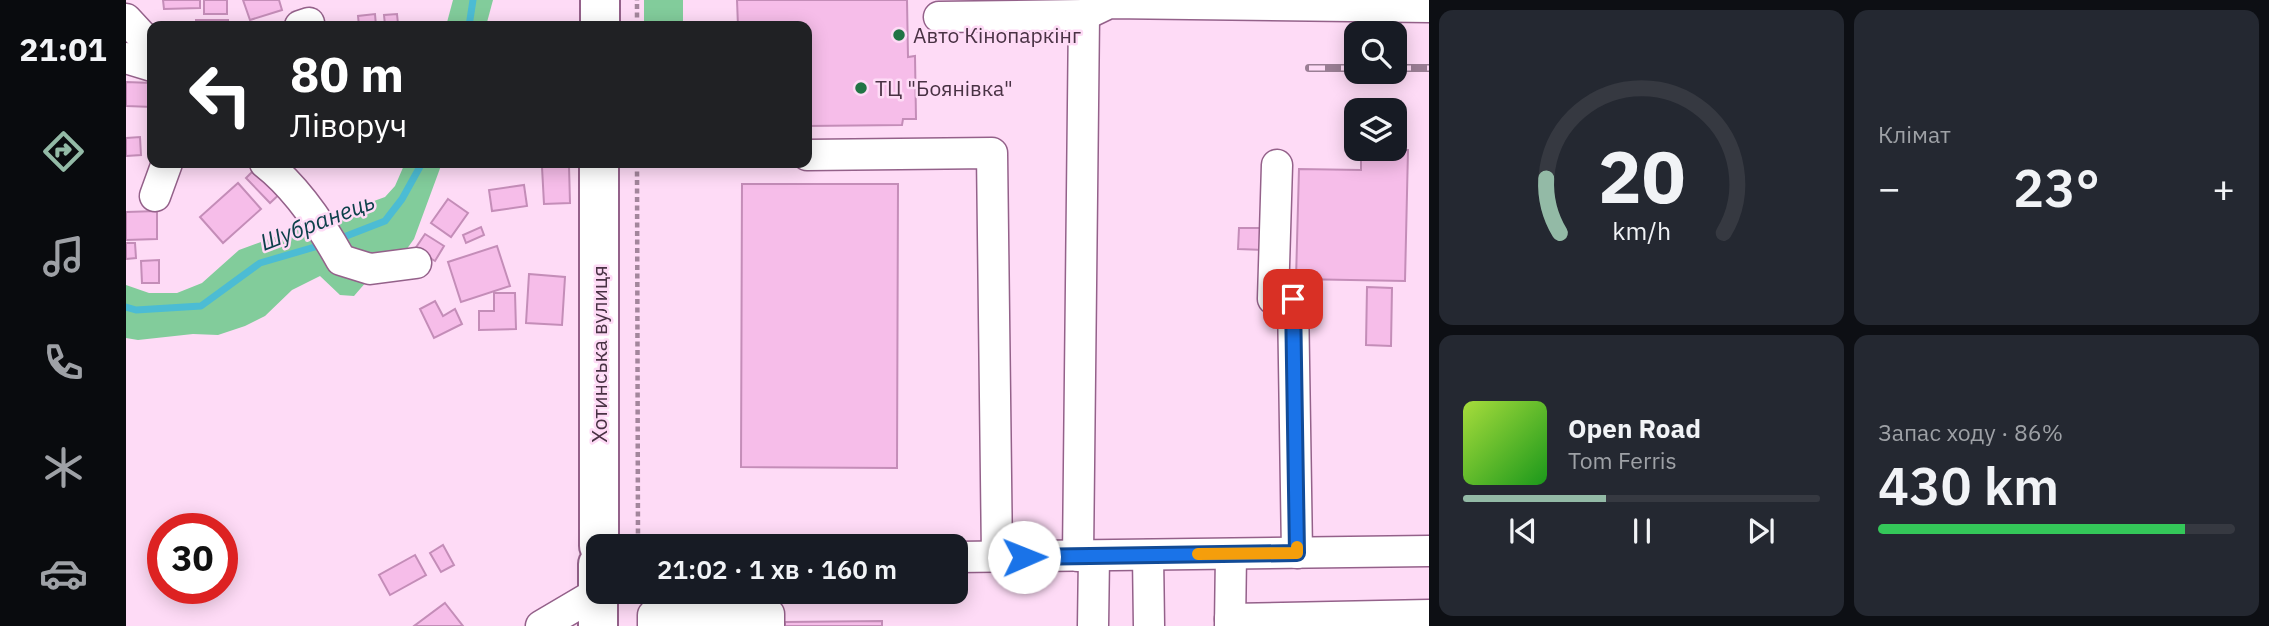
<!DOCTYPE html>
<html lang="uk">
<meta charset="utf-8">
<style>
body{margin:0;font-family:"IBM Plex Sans",sans-serif;background:#242831;color:#f1f3f6;height:100vh;display:flex;flex-direction:column;font-size:26px;white-space:nowrap}
*{box-sizing:border-box;margin:0}
p{font-size:23px;color:#9ea1a6}
.icon{flex:none;width:38px;height:38px;fill:none;stroke:currentColor;stroke-width:2;stroke-linecap:round;stroke-linejoin:round}
.map{position:relative;flex:1;overflow:hidden}
.panel{display:flex;flex-direction:column;gap:10px;padding:10px;background:#0d0f14;width:840px}
.panel>*{flex:none}
.hud{position:absolute;left:21px;top:21px;width:665px;height:147px;border-radius:14px;box-shadow:0 4px 18px #0003;background:#202124;color:#fff;overflow:hidden}
.tools{position:absolute;left:1218px;top:21px;display:grid;gap:14px}
.tools a{display:grid;place-items:center;width:63px;height:63px;border-radius:14px;background:#171b24;box-shadow:0 4px 18px #0003;font-size:35px}
.speed{position:absolute;left:21px;top:513px;display:flex;gap:14px;font-size:35px;font-weight:700;text-align:center}
.speed>*{display:grid;place-content:center;width:91px;height:91px;border-radius:50%;background:#171b24;box-shadow:0 4px 18px #0003;line-height:1}
.speed .limit{border:10px solid #d22;background:#fff;color:#111}
.pin{position:absolute;display:grid;place-items:center;width:60px;height:60px;color:#fff;margin:-30px;border-radius:14px;box-shadow:0 4px 10px #0006}
.me{position:absolute;width:77px;margin:-38px;rotate:89deg;stroke-linejoin:round;filter:drop-shadow(0 0 5px #0008)}
.turn{display:flex;align-items:center;gap:24px;height:147px;padding:0 28px;font-size:32px}
.turn .icon{width:91px;height:91px;stroke-width:2.5}
.turn b{display:block;font-size:49px;line-height:60px}
.big{font-size:52px;font-weight:600;line-height:1.1}
.panel .tile{flex:1;display:flex;flex-direction:column;justify-content:center;gap:10px;min-width:0;padding:0 24px;border-radius:14px;background:#242831}
.panel .dial{align-items:center;gap:0}
.dial svg{height:182px;overflow:visible;fill:none;stroke:#363941;stroke-width:7;stroke-linecap:round;text-anchor:middle}
.dial text{fill:#f1f3f6;stroke:none}
.song{display:flex;align-items:center;gap:21px}
.cover{width:84px;height:84px;border-radius:10px;background:linear-gradient(135deg,hsl(80 70% 55%),hsl(120 70% 35%))}
.played{height:7px;border-radius:4px;background:linear-gradient(90deg,#93baa6 40%,#363941 40%)}
.keys{display:flex;justify-content:space-around;direction:ltr}
.heat{display:flex;justify-content:space-between;align-items:center;font-size:38px;direction:ltr}
.charge{height:10px;border-radius:5px;background:linear-gradient(90deg,#34c759 86%,#363941 0)}
.panel .tiles{flex:1;display:grid;gap:10px;grid-template-columns:repeat(2,1fr)}
.trip{position:absolute;left:460px;top:534px;width:382px;height:70px;border-radius:14px;background:#171b24;box-shadow:0 4px 18px #0003;font-weight:600;line-height:70px;text-align:center}
main{display:flex;flex:1;min-height:0}
.dock{display:flex;flex-direction:column;width:126px;justify-content:space-around;align-items:center;background:#090b0e;color:#9ea1a6}
.dock .icon{width:49px;height:49px}
.dock .on{color:#93baa6}
.dock b{font-size:32px;color:#f1f3f6}
.map>svg:first-child{display:block}
.green{fill:#82cc9b}
.lines{fill:none;stroke-linecap:round;stroke-linejoin:round}
.stream{stroke:#4cbcd4;stroke-width:7}
.building{fill:#f6bde9;stroke:#c48db8;stroke-width:2}
.minor-casing{stroke:#94618a;stroke-width:33}
.highway-casing{stroke:#94618a;stroke-width:42}
.path{stroke:#a3869c;stroke-width:4.5;stroke-dasharray:5 3.5;stroke-linecap:butt}
.minor{stroke:#fff;stroke-width:30}
.highway{stroke:#fff;stroke-width:38}
.rail-casing{stroke:#9a7e94;stroke-width:8}
.rail{stroke:#fedbf6;stroke-width:5;stroke-dasharray:16;stroke-linecap:butt}
.route-casing{stroke:#114b97;stroke-width:18}
.route{stroke:#1a73e8;stroke-width:12}
.slow{stroke:#f59e0b;stroke-width:12}
.poi-dot{fill:#217445;stroke:#fedbf6;stroke-width:2.5}
.labels{text-anchor:middle;dominant-baseline:central;stroke-width:5;stroke-linejoin:round;paint-order:stroke}
.poi-label{font-size:21px;fill:#493244;stroke:#fedbf6;text-anchor:start}
.street-label{font-size:21px;fill:#493244;stroke:#fedbf6}
.water-label{font-size:23px;font-style:italic;fill:#0d404a;stroke:#fedbf6}
</style>
<main>
<nav class="dock">
<b>21:01</b>
<svg class="icon on" aria-label="directions" viewBox="0 0 24 24"><path d="M12 3l9 9-9 9-9-9zM9 14v-3h6M13 9l2 2-2 2"/></svg>
<svg class="icon" aria-label="music" viewBox="0 0 24 24"><path d="M9 18V5l10-2v13"/><circle cx="6" cy="18" r="3"/><circle cx="16" cy="16" r="3"/></svg>
<svg class="icon" aria-label="phone" viewBox="0 0 24 24"><path d="M5 4h4l2 5-3 2q2 4 5 5l2-3 5 2v4C11 20 4 13 5 4z"/></svg>
<svg class="icon" aria-label="climate" viewBox="0 0 24 24"><path d="M12 3v18M4 7l16 10M4 17L20 7"/></svg>
<svg class="icon" aria-label="car" viewBox="0 0 24 24"><path d="M5 17H2v-5l4-1 3-4h7l3 4 3 1v5h-3M9 17h6M6 11h13"/><circle cx="7" cy="17" r="2"/><circle cx="17" cy="17" r="2"/></svg>
</nav>
<div class="map">
<svg width="1303" height="626" viewBox="0 0 1303 626">
<rect width="100%" height="100%" fill="#fedbf6"/>
<g class="green">
<polygon points="327,0 367,0 360,26 320,26"/>
<rect x="518" y="0" width="39" height="26"/>
<polygon points="279,163 316,163 288,239 265,271 241,281 228,296 214,295 194,276 166,290 139,316 119,326 92,335 67,334 12,340 0,338 0,285 23,293 51,293 76,283 113,250 259,197 269,186"/>
</g>
<g class="lines">
<g class="stream">
<polyline points="343,26 347,0"/>
<polyline points="210,240 259,221 276,199 296,163"/>
<polyline points="0,307 10,310 75,306 134,263 199,244"/>
</g>
</g>
<g class="building">
<polygon points="37,0 74,0 74,8 38,9"/>
<rect x="78" y="0" width="23" height="14"/>
<polygon points="117,0 153,0 156,10 124,20"/>
<polygon points="611,0 781,0 782,57 789,56 790,119 777,119 776,125 681,126 681,26 612,26"/>
<polygon points="249,14 250,26 233,26 232,16"/>
<polygon points="271,14 272,24 259,25 258,15"/>
<rect x="70" y="20" width="32" height="6"/>
<polygon points="0,82 26,83 26,107 0,106"/>
<polygon points="14,137 15,155 0,156 0,138"/>
<polygon points="1235,149 1282,150 1279,281 1170,279 1173,169 1235,170"/>
<polygon points="135,163 159,189 144,203 120,178"/>
<polygon points="443,166 444,203 418,204 416,167"/>
<polygon points="112,183 135,209 97,243 74,217"/>
<polygon points="616,184 772,184 771,468 615,467"/>
<polygon points="398,185 401,206 366,211 363,190"/>
<polygon points="322,199 342,213 325,237 305,223"/>
<polygon points="31,211 31,239 0,240 0,212"/>
<polygon points="355,227 358,235 340,243 337,235"/>
<polygon points="1113,228 1138,228 1138,250 1112,249"/>
<polygon points="299,234 318,246 309,261 289,249"/>
<polygon points="0,243 9,243 10,258 0,259"/>
<polygon points="371,246 384,286 335,302 322,262"/>
<polygon points="33,260 33,283 16,283 15,261"/>
<polygon points="403,274 439,277 436,325 400,323"/>
<polygon points="1241,287 1266,288 1265,346 1240,345"/>
<polygon points="368,293 389,293 390,329 353,330 353,311 368,311"/>
<polygon points="309,301 317,316 329,309 336,324 308,338 294,309"/>
<polygon points="317,545 328,565 315,572 304,553"/>
<polygon points="289,555 300,575 264,595 253,575"/>
<polygon points="319,603 337,626 288,626"/>
<polygon points="756,621 756,626 659,626 659,622"/>
</g>
<g class="lines">
<g class="minor-casing">
<g id="minor">
<polyline points="958,15 983,3 1303,7"/>
<polyline points="813,17 958,15 952,556"/>
<polyline points="0,19 26,47"/>
<polyline points="174,26 183,23"/>
<polyline points="0,58 26,66"/>
<polyline points="681,155 866,153 871,557"/>
<path d="M139 163C171 188 195 224 215 260L244 269 290 263"/>
<polyline points="1151,165 1147,299 1167,299 1171,553"/>
<polyline points="29,196 41,163"/>
<polyline points="1022,555 1023,626"/>
<polyline points="830,557 1303,551"/>
<polyline points="1104,619 1303,615"/>
<polyline points="415,626 471,593"/>
<polyline points="527,626 527,615 643,614 643,626"/>
<polyline points="967,626 968,556"/>
<polyline points="1104,626 1105,554"/>
</g>
</g>
<g class="highway-casing">
<g id="highway">
<polyline points="474,26 474,0"/>
<polyline points="473,546 473,163"/>
<polyline points="472,626 472,564"/>
</g>
</g>
<g class="path">
<polyline points="511,26 511,0"/>
<polyline points="511,163 512,546"/>
</g>
<use href="#minor" class="minor"/>
<use href="#highway" class="highway"/>
<g class="rail-casing">
<g id="rail">
<polyline points="1183,68 1230,68"/>
<polyline points="1269,68 1303,68"/>
</g>
</g>
<use href="#rail" class="rail"/>
</g>
<g class="lines">
<g class="route-casing">
<polyline id="route" points="898,557 1171,553 1167,299"/>
</g>
<use href="#route" class="route"/>
<polyline class="slow" points="1072,554 1171,553 1171,547"/>
</g>
<g class="poi-dot">
<circle cx="773" cy="35" r="7"/>
<circle cx="735" cy="88" r="7"/>
</g>
<g class="labels">
<g class="poi-label">
<text x="787" y="35">Авто Кінопаркінг</text>
<text x="749" y="88">ТЦ "Боянівка"</text>
</g>
<g class="street-label">
<text transform="translate(473 354) rotate(-90)">Хотинська вулиця</text>
</g>
<g class="water-label">
<text transform="translate(191 221) rotate(-21)">Шубранець</text>
</g>
</g>
</svg>
<div class="tools">
<a><svg class="icon" aria-label="search" viewBox="0 0 24 24"><circle cx="10" cy="10" r="6"/><path d="M15 15l6 6"/></svg></a>
<a><svg class="icon" aria-label="layers" viewBox="0 0 24 24"><path d="M12 4l9 5-9 5-9-5zM3 14l9 5 9-5"/></svg></a>
</div>
<div class="speed"><div class="limit">30</div></div>
<div class="pin" style="left:1167px;top:299px;background:#d93025"><svg class="icon" aria-label="arrive" viewBox="0 0 24 24"><path d="M6 21V4h12l-3 4 3 4H6"/></svg></div>
<svg class="me" style="left:898px;top:557px" viewBox="-20 -20 40 40"><circle r="19" fill="#fff"/><path d="M0-13L10 11 0 6-10 11z" fill="#1a73e8"/></svg>
<div class="trip">21:02 · 1 хв · 160 m</div>
<div class="hud">
<div class="turn"><svg class="icon" aria-label="left" viewBox="0 0 24 24"><path d="M17 20v-9H6M10 6l-5 5 5 5"/></svg><div><b>80 m</b>Ліворуч</div></div>
</div>
</div>
<section class="panel">
<div class="tiles">
<div class="tile dial"><svg viewBox="0 0 100 80">
<path d="M14 69A42 42 0 1 1 86 69"/>
<path d="M14 69A42 42 0 0 1 8 45" stroke="#93baa6"/>
<text x="50" y="56" font-size="32" font-weight="700">20</text>
<text x="50" y="72" font-size="11">km/h</text>
</svg></div>
<div class="tile"><p>Клімат</p>
<div class="heat"><a>−</a><b class="big">23°</b><a>+</a></div>
</div>
<div class="tile">
<div class="song"><i class="cover"></i><div><b>Open Road</b><p>Tom Ferris</p></div></div>
<div class="played"></div>
<div class="keys"><svg class="icon" aria-label="previous" viewBox="0 0 24 24"><path d="M18 5L8 12l10 7zM5 5v14"/></svg><svg class="icon" aria-label="pause" viewBox="0 0 24 24"><path d="M8 5v14M16 5v14"/></svg><svg class="icon" aria-label="next" viewBox="0 0 24 24"><path d="M6 5l10 7-10 7zM19 5v14"/></svg></div>
</div>
<div class="tile"><p>Запас ходу · 86%</p><b class="big">430 km</b><div class="charge"></div></div>
</div>
</section>
</main>
